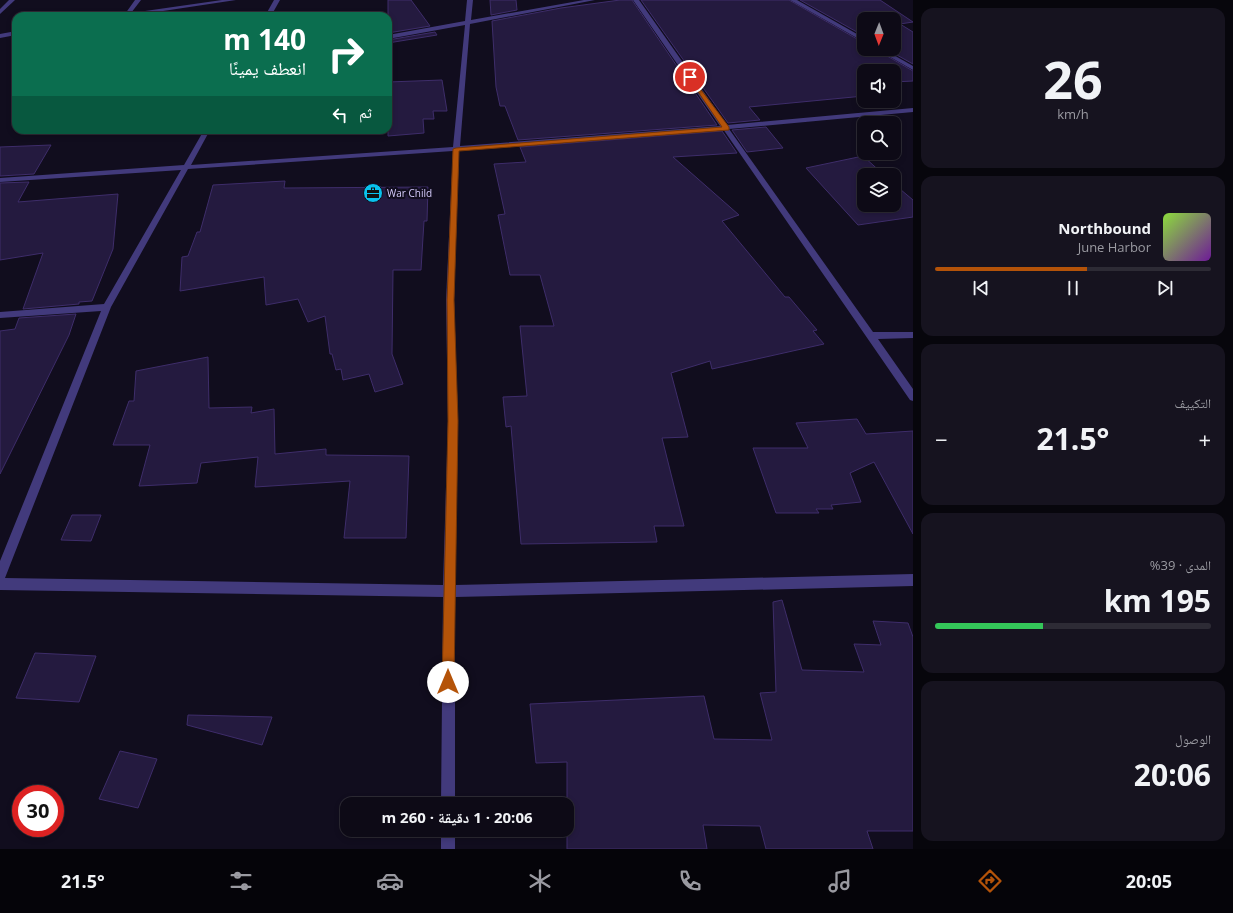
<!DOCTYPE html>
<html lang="ar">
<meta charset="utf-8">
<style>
body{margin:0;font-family:"Open Sans","Noto Naskh Arabic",sans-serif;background:#16131f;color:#f1f3f6;direction:rtl;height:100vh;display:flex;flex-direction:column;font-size:15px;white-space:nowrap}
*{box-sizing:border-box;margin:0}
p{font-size:13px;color:#9a9aa1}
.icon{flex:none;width:22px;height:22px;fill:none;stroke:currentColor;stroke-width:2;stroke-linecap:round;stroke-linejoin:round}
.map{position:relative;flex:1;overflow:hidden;direction:ltr}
.side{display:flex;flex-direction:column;gap:8px;padding:8px;background:#07060c;width:320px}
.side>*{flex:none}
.top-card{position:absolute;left:12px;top:12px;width:380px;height:122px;border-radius:12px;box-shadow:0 2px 6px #0003,0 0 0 1px #2d2b35;direction:rtl;background:#0b6e4f;color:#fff;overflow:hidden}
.needle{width:26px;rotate:181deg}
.fabs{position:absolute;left:857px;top:12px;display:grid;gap:8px}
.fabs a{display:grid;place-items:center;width:44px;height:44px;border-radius:8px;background:#0d0a16;box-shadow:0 2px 6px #0003,0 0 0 1px #2d2b35;font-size:20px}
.speed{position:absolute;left:12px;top:785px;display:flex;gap:8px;font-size:20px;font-weight:700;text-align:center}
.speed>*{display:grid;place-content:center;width:52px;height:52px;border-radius:50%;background:#0d0a16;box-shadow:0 2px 6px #0003,0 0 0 1px #2d2b35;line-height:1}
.speed .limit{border:6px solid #d22;background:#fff;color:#111}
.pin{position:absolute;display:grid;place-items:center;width:34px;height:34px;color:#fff;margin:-17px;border:2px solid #fff;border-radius:50%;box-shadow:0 1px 4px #0007}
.me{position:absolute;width:44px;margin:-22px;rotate:0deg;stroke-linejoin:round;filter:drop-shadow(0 0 3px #0008)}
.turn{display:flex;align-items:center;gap:14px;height:84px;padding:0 20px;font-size:18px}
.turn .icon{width:52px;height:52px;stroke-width:2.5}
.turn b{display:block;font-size:28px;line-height:34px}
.then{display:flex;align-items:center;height:38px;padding:0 20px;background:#0003;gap:8px;font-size:15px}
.big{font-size:30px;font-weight:700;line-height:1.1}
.side .widget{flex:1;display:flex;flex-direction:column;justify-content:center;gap:6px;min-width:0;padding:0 14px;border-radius:12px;background:#16131f}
.side .dial{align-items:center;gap:0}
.dial b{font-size:52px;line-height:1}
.song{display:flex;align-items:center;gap:12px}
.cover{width:48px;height:48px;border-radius:6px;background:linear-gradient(135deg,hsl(90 70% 55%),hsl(280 70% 35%))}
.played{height:4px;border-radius:2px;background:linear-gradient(90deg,#b45309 55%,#2d2b35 55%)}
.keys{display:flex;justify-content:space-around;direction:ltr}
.heat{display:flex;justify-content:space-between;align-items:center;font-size:22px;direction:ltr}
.charge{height:6px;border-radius:3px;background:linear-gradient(90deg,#34c759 39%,#2d2b35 0)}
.trip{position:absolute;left:340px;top:797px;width:234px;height:40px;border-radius:12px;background:#0d0a16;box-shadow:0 2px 6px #0003,0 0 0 1px #2d2b35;font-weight:700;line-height:40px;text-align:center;direction:rtl}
.menu{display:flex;height:64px;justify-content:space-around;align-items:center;background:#050409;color:#9a9aa1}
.menu .icon{width:28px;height:28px}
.menu .selected{color:#b45309}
.menu b{font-size:18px;color:#f1f3f6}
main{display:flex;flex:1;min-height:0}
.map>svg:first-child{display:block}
.building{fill:#241a3f;stroke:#3e2d6a}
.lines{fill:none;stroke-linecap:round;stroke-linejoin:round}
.minor{fill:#423a7c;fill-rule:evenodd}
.route{fill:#b45309;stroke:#753606}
.labels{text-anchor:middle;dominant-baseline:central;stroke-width:4;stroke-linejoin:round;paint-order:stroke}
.far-poi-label{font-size:10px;fill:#d6ccfd;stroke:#110d1e;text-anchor:start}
</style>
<main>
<section class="side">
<div class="widget dial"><b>26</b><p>km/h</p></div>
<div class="widget">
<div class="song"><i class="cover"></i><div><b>Northbound</b><p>June Harbor</p></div></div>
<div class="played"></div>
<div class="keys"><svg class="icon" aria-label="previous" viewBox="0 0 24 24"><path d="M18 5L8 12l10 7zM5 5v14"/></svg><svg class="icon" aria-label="pause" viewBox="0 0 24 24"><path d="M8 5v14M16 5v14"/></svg><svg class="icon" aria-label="next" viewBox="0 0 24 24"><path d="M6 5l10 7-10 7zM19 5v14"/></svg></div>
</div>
<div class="widget"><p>التكييف</p>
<div class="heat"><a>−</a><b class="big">21.5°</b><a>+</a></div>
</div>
<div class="widget"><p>المدى · 39%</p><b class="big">195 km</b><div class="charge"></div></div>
<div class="widget"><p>الوصول</p><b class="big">20:06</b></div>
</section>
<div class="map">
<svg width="913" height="849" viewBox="0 0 913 849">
<rect width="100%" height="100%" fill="#110d1e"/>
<g class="building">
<polygon points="388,0 411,0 430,26 388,33"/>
<polygon points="490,0 516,0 517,10 491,15"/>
<polygon points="620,0 632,0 717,125 518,140 505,106 500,106 496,87 492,21 561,8"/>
<polygon points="641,0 789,0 864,43 864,49 875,49 913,71 913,81 894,82 894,71 864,71 864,96 749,107 760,120 728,123"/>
<polygon points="800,0 880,0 913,22 900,24 913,32 913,64 886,49 894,49 894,19 864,19 864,36"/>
<polygon points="435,32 437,35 388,43 388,40"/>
<polygon points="442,80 447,111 433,111 434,119 423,119 424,133 388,136 388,82"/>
<polygon points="766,127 783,148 747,152 732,130"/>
<polygon points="722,131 737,153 673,157 739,215 722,221 785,297 789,297 817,330 813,331 824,344 712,369 710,361 671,373 688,437 662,438 684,526 654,526 657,542 521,544 511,426 506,427 503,397 527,396 520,326 554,326 540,275 510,275 498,215 505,214 494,164 526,162 520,147"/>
<polygon points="51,145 34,174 0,176 0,147"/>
<polygon points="863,156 884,175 864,175 864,205 894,205 894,184 913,200 913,217 858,225 806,168"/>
<polygon points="285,181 284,188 428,187 427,221 424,221 421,270 393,270 392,354 403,384 375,392 369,374 343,380 341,369 336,370 332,354 330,354 325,316 308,322 298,299 266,305 264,277 180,291 182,257 188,256 197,232 200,232 213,185"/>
<polygon points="29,182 18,202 118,194 113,249 92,301 79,302 79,304 23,309 43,253 0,260 0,183"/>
<polygon points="76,314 69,335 0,474 0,331 15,329 19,318"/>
<polygon points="208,357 209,408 252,407 251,413 274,409 275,454 326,449 326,455 409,456 406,538 344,538 350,481 255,487 258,457 201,463 197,483 139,486 150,445 113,445 129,401 134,401 136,371"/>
<polygon points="857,419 866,434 913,431 913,534 874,462 850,473 861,502 831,505 833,509 816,509 819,513 776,513 753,448 808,448 796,423"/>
<polygon points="72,515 101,515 91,541 61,540"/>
<polygon points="782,600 802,670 864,672 854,644 881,645 873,621 908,623 913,637 913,831 867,831 873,849 766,849 760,826 703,825 707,849 567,849 567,762 536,763 530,704 704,696 714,739 772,740 760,693 776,692 773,602"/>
<polygon points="35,653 96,656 79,702 16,698"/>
<polygon points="188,715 272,717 262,745 187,725"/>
<polygon points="120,751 157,759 138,808 99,799"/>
</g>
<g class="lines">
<g class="minor">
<polygon points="9,0 15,0 0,14 0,9"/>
<polygon points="135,0 141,0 131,13 222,0 236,0 130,16 116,16 125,14"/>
<polygon points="274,0 280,0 271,16 265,16"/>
<path d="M467 0H473L471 20 584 0H595L470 24 460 146 720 126 633 0H639L727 125 913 108V112L729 129 873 332H913V338L878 339 913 389V401L910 400 723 129 459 150 454 300 458 421 455 585 913 574V586L455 597V804H441L443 597 0 590V561L101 311 0 318V312L104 304 181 170 0 182V178L184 165 204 130H210L191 165 453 147 465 25 388 39V35L465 21ZM453 151 446 300 448 421 443 585 5 578 111 307 188 169Z"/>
<polygon points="790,0 797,0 864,38 864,42"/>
<polygon points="16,31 16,35 0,38 0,34"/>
<polygon points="876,49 883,49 913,66 913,70"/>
<rect x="441" y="830" width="14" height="19"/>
</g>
</g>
<polygon class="route" points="690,75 729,127 729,130 459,151 454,300 458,421 454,682 452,686 448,688 444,686 442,682 448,421 447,300 453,149 456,148 722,127 688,77"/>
<defs>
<g id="office-disc" transform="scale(1)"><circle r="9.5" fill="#09c2ed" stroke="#110d1e"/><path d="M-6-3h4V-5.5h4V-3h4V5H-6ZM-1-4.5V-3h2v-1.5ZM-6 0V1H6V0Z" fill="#111"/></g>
</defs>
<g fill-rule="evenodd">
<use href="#office-disc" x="373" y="193"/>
</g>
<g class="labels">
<g class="far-poi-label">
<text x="387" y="193">War Child</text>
</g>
</g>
</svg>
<div class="fabs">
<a><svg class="needle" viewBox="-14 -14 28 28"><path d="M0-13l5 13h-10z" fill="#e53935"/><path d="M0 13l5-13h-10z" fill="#9a9aa1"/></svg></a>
<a><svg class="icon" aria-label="sound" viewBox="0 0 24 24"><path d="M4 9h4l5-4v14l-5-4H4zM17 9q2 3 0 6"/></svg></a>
<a><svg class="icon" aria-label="search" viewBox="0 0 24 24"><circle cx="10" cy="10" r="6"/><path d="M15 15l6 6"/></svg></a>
<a><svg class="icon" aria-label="layers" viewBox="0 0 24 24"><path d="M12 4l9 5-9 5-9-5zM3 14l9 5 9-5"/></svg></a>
</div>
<div class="speed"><div class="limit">30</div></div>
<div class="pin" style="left:690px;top:77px;background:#d93025"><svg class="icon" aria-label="arrive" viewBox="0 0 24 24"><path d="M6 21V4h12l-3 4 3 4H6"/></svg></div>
<svg class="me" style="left:448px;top:682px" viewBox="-20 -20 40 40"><circle r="19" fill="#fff"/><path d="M0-13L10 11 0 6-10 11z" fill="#b45309"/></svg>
<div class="trip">20:06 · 1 دقيقة · 260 m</div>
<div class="top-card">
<div class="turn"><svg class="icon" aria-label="right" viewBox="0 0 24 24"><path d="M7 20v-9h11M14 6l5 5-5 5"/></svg><div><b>140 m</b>انعطف يمينًا</div></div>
<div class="then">ثم<svg class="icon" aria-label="left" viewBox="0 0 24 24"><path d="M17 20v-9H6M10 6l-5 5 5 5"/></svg></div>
</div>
</div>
</main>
<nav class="menu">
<b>20:05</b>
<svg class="icon selected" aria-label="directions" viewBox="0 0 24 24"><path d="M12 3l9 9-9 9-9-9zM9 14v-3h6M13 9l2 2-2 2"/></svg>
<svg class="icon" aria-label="music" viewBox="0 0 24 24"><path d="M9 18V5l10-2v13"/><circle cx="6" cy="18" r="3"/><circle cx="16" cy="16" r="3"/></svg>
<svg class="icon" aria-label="phone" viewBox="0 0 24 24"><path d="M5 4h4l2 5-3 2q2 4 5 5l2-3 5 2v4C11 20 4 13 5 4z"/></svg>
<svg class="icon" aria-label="climate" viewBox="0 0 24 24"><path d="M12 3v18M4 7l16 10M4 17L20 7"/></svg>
<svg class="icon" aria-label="car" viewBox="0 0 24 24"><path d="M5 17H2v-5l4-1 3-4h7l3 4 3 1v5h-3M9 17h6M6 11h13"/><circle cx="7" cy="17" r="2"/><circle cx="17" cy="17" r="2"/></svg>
<svg class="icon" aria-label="filters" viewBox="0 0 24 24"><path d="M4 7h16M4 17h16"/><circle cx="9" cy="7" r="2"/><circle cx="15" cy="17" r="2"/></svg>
<b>21.5°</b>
</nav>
